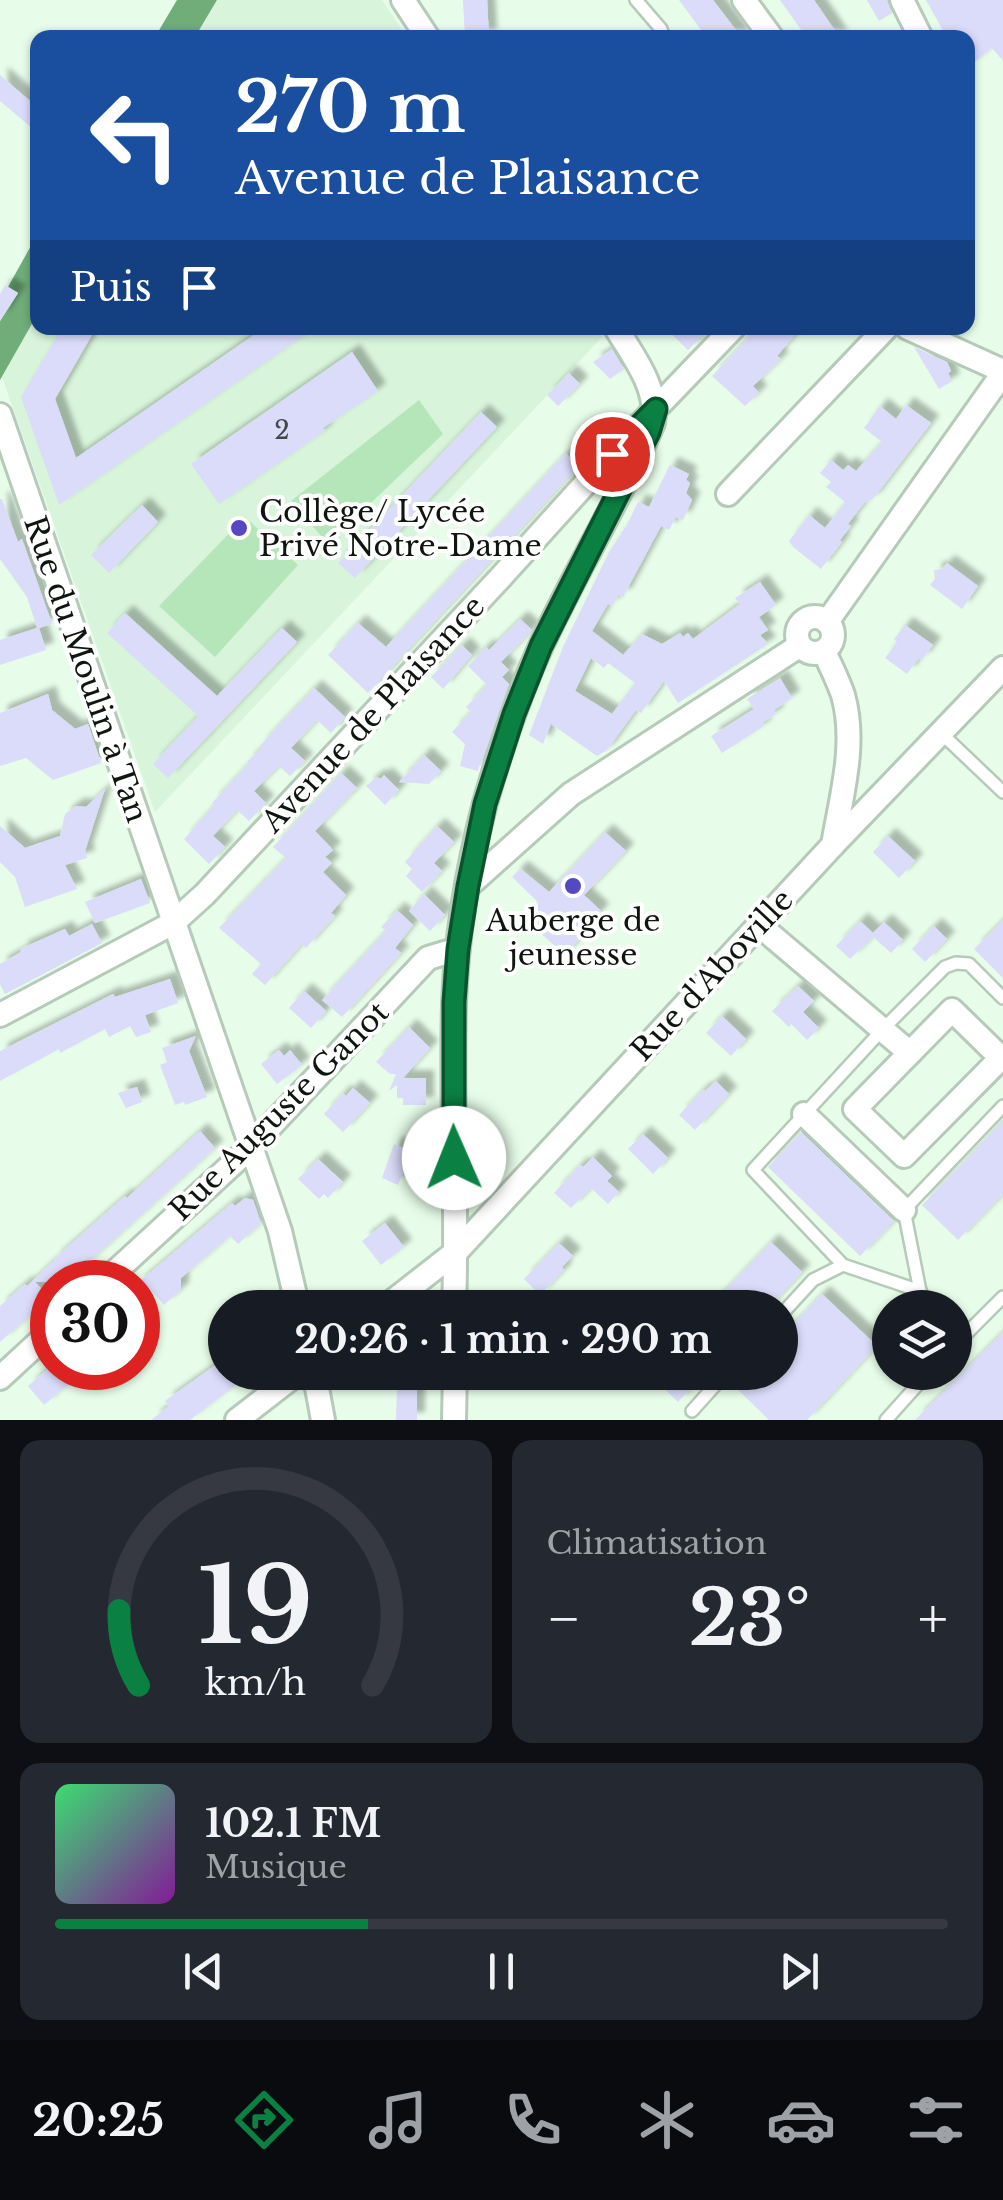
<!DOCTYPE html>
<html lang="fr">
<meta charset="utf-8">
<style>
body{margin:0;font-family:"Libre Baskerville",serif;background:#242831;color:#f1f3f6;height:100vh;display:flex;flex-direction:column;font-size:38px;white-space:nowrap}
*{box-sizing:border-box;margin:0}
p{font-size:32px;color:#9ea1a6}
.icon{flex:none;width:55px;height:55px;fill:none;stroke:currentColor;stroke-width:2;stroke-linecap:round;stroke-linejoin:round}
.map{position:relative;height:1420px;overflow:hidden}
.panel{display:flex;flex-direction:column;gap:20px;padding:20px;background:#0d0f14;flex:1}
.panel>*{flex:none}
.top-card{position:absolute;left:30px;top:30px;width:945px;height:305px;border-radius:20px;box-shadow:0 2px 8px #0004;background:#1a4fa0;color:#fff;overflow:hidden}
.buttons{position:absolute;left:872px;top:1290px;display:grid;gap:20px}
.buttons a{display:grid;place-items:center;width:100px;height:100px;border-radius:50%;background:#171b24;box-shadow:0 2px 8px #0004;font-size:50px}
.speed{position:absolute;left:30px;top:1260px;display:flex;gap:20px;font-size:50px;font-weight:700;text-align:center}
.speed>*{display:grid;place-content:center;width:130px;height:130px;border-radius:50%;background:#171b24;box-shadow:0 2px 8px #0004;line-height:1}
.speed .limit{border:15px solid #d22;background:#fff;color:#111}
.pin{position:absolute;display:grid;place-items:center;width:85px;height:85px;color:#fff;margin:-42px;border:5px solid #fff;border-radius:50%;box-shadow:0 2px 10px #0007}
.me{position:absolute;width:110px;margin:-55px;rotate:359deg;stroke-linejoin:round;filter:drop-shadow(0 0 8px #0008)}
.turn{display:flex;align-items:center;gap:35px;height:210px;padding:0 40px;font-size:45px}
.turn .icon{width:130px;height:130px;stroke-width:2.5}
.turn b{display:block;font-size:70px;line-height:85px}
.then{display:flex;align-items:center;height:95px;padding:0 40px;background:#0003;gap:20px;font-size:38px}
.big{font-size:75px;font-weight:700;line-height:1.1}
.panel .widget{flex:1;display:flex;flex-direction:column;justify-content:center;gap:15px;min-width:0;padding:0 35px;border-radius:20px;background:#242831}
.panel .dial{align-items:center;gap:0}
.dial svg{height:260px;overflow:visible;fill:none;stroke:#363941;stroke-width:7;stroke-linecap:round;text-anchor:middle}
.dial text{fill:#f1f3f6;stroke:none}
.song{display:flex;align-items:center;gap:30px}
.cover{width:120px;height:120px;border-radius:15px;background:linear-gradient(135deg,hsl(140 70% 55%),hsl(290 70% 35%))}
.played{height:10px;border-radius:5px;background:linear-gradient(90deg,#0b8043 35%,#363941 35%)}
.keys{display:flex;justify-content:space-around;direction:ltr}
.heat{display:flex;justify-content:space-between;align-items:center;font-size:55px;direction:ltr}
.panel .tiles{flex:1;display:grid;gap:20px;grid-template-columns:1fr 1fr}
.widget:last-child{grid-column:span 2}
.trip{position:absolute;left:208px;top:1290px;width:590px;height:100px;border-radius:50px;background:#171b24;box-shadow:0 2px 8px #0004;font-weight:700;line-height:100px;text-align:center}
.tabs{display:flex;height:160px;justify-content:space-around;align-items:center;background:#090b0e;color:#9ea1a6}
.tabs .icon{width:70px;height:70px}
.tabs .selected{color:#0b8043}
.tabs b{font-size:45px;color:#f1f3f6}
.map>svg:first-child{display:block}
.built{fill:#d8f4db}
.green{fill:#b4e6ba}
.water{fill:#70ad79}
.building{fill:#dadcf9;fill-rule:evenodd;filter:url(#shadow)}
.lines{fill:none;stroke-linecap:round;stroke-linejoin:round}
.lane-casing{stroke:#b5cab8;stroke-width:16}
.street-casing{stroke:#b5cab8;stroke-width:28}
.lane{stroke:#fff;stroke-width:11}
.street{stroke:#fff;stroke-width:22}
.route-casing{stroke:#07532c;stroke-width:25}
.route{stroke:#0b8043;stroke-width:18}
.poi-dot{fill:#5548c0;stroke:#fff;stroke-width:4}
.labels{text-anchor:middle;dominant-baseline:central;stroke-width:8;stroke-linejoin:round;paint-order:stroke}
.number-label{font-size:25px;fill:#41484a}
.poi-label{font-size:30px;fill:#0e160f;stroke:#fff;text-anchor:start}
.street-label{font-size:30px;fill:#0e160f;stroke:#fff}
</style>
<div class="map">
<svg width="1003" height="1420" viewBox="0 0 1003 1420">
<defs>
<filter id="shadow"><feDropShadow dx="8" dy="-8" stdDeviation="2.5" flood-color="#0004"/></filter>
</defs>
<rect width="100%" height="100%" fill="#e7fce9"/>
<g class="built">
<polygon points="217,0 382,0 407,37 195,38"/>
<polygon points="37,315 38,328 596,328 602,337 155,812 2,377"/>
</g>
<g class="green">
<polygon points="419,400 443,434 328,544 291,501"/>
<polygon points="245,517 298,565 215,657 159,606"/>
</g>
<g class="water">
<polygon points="177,0 217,0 195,37 155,37"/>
<polygon points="37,235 37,315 0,380 0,321 18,293 8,287"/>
</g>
<g class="building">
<polygon points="463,0 487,0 489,37 465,38"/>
<polygon points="679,0 713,0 742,38 707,38"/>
<polygon points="780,0 814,0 840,38 807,38"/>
<polygon points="867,0 887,0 892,13 879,21"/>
<polygon points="926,0 1003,0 1003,61 992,48 968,67 968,38 947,38"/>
<polygon points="0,75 38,108 38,133 0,101"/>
<polygon points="5,285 18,293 0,321 0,294"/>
<polygon points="62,328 96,328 55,399 76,458 264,328 315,328 59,505 21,397"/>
<polygon points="665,328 710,328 688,350"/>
<polygon points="757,328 801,328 777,356 781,359 753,386 759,393 745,406 712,376"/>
<polygon points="914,347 947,362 951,371 948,373 952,381 939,389"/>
<polygon points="612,349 624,369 610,379 593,362"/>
<polygon points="352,352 378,391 323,428 325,431 219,504 191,464"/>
<polygon points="569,373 580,384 558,406 547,395"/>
<polygon points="906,405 931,423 873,499 864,503 848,524 851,526 840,540 842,542 821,569 793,547 789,541 809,515 825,528 845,502 826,487 831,482 820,473 831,460 843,470 848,465 856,471 882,442 864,428 880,406 896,419"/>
<polygon points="481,412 497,427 355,578 338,563"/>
<polygon points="566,453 579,466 368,693 328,655 358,623 386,647"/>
<path d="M670 465 689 474 686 480 690 483 686 493 692 500 683 520 676 517 669 530 661 526 623 597 618 595 612 606 608 604 592 631 623 655 642 634 662 644 680 633 683 637 688 633 693 639 740 604 735 598 760 582 776 605 759 617 768 630 760 635 768 644 678 703 664 681 641 713 636 710 607 750 597 756 551 724 543 744 529 735 563 647 609 552 627 525 638 502 649 507ZM591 658 604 668 608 663 635 683 612 714 575 691Z"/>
<polygon points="0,499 2,499 18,542 22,539 52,624 39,628 46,650 0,665 0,640 37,628 27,597 0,559"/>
<polygon points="142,505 158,522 109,573 91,555"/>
<polygon points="947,563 978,586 962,609 930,585 935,579 934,570 942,569"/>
<polygon points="125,613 217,696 282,628 297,642 168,778 153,764 198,716 107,633"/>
<polygon points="520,619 532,630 501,662 509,670 502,677 509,684 480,767 479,765 478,771 460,766 465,744 452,732 471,712 466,707 487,685 468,666 486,647 489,650"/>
<polygon points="905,625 933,645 922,660 919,658 907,674 885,658 897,642 894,639"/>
<polygon points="462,645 472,655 443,689 431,677"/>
<polygon points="780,678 792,698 774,710 776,714 762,723 764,726 722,753 711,736 754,709 747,699"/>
<polygon points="314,688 345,717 331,733 317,720 291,748 305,761 290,776 279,766 254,791 266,803 249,821 237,810 213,836 225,847 209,864 184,839 214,805 212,803 248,764 247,762 262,748 260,746 266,739"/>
<polygon points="48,694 52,710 75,729 88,724 101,763 53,780 26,758 0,766 0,713"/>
<polygon points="424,755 441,771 429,784 399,782"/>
<polygon points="341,773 357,788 315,831 333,850 325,857 332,863 323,872 346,895 331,913 335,916 306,948 302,944 265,985 252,974 261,964 219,928 286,858 273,847"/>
<polygon points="384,775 399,790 385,805 366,786 377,777 381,779"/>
<polygon points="105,789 85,851 87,858 65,865 77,889 25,907 15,877 0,862 0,826 25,848 60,836 65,814 76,806 86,807"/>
<polygon points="437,826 454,842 434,863 442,871 422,892 406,876 412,869 405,862"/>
<polygon points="605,832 626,851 584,895 601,911 582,932 584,934 565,955 525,919 539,903 512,877 520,869 549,892"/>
<polygon points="888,836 915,861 899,878 873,852"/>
<polygon points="141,879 150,903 95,923 85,902"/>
<polygon points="424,894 445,915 430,931 409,911"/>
<polygon points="397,910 413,925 395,948 401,953 342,1017 322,1000 386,931 381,927"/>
<polygon points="1003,920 1003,978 974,949"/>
<polygon points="860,921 873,933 884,922 903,940 891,953 873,937 850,959 836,946"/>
<polygon points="92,924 102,943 5,994 0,984 0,964 21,952 20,949 65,929 69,936"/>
<polygon points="934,926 947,939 925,962 912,949"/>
<polygon points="170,979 178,1003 145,1015 151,1032 136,1037 130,1026 109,1037 105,1029 60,1053 59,1049 0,1081 0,1051 113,994 115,997"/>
<polygon points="798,986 814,1001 803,1012 819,1028 807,1040 791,1024 789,1027 772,1011"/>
<polygon points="304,991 326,1011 311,1028 289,1008"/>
<polygon points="722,1016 746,1039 731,1056 706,1033"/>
<polygon points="409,1027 430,1048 403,1078 426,1078 426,1105 403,1105 403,1098 397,1098 397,1085 389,1091 396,1074 390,1074 376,1062"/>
<polygon points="196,1036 189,1051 207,1097 185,1105 184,1102 175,1105 160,1065 167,1062 162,1048"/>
<polygon points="279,1050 284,1056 290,1050 302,1065 277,1084 261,1064"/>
<polygon points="716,1081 729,1094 695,1130 679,1115 703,1090 705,1091"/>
<polygon points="137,1087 142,1102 126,1108 118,1093"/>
<polygon points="353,1088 370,1103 343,1132 324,1114 343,1093 346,1096"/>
<polygon points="1003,1121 1003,1194 958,1240 922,1205"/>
<polygon points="200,1131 215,1148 67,1282 35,1282 50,1298 0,1342 0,1306 25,1284 27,1286 55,1260 54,1259 125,1196 127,1198"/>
<polygon points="801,1132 894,1221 860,1256 768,1167"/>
<polygon points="643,1134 668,1158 653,1174 628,1149"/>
<polygon points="394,1144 422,1156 415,1172 405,1168 398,1185 382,1178"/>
<polygon points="593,1157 612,1176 607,1181 619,1192 608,1204 591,1188 571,1208 554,1193 580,1165 583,1167"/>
<polygon points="318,1159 343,1182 328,1198 324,1194 319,1199 298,1179"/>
<polygon points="245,1198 253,1200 261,1223 238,1244 230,1236 181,1278 181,1290 164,1305 152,1291 138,1304 138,1283 232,1203 235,1206"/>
<polygon points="385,1223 404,1247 381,1265 362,1241"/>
<polygon points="771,1242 802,1272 768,1308 708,1308"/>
<polygon points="559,1243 573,1256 562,1267 564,1270 540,1295 524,1279"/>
<polygon points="822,1294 877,1346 807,1420 769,1420 734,1386 747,1372 780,1372 780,1338"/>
<polygon points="1003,1332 1003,1420 915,1420"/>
<polygon points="225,1358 225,1372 253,1372 190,1420 151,1420 169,1406 165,1401"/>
<polygon points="49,1368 88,1368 44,1405 28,1386"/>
<polygon points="375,1372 417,1372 417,1420 396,1420 397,1388 375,1387"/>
<polygon points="647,1372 706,1372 678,1402"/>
</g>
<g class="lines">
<g class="lane-casing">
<g id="lane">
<polyline points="636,0 661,29 664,38"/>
<polyline points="941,733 1003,792"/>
<polyline points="920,1291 904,1210 1003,1106"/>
<polyline points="930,1308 920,1291 843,1265 753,1170 883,1029 945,967 956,963 969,964 1003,998"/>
<polyline points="780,1316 813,1280 843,1265"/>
<polyline points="955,1345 1003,1297"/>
<polyline points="692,1411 727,1372"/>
<polyline points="886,1420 929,1372"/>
</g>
</g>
<g class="street-casing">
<g id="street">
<polyline points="403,0 428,38"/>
<polyline points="744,0 772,38"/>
<polyline points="902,0 921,38"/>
<polyline points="908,328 1003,371"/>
<polyline points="0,415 280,1231 298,1308"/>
<polyline points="728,494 886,328"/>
<circle cx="815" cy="635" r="18"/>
<polyline points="827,622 1003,373"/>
<polyline points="833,845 1003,668"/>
<polyline points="468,886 571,794 799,646"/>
<polyline points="759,925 910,1053"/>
<polygon points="952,1010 1001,1058 904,1156 855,1109"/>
<polyline points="0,1015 173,923 205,894 501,577 612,454 733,328"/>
<polyline points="804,1114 904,1210"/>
<polyline points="104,1282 251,1147 428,958 458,949"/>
<path d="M384 1308 457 1251 833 845C841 797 857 744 843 695 838 680 830 665 824 651"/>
<path d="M454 1308C458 1207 451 1106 454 1005 456 938 468 868 485 803 500 751 518 696 541 646 575 571 620 500 653 423 659 389 633 356 616 328"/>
<polyline points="314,1372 323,1420"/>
<polyline points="0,1378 52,1330"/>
<polyline points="237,1420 299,1372"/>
<polyline points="454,1420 455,1372"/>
</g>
</g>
<use href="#lane" class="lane"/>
<use href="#street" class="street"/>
</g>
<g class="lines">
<g class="route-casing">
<polyline id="route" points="454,1158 454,1002 458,949 468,886 485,804 514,714 541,646 649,432 656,409 612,454"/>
</g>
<use href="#route" class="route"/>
</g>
<g class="poi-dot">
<circle cx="239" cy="528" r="10"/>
<circle cx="573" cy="886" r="10"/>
</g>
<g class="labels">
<g class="number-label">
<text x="282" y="430">2</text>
</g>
<g class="poi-label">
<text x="259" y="511">Collège/ Lycée<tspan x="259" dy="34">Privé Notre-Dame</tspan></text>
<text x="573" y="920" text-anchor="middle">Auberge de<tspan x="573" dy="34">jeunesse</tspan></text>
</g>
<g class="street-label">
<text transform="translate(86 669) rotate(71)">Rue du Moulin à Tan</text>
<text transform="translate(373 714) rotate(-47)">Avenue de Plaisance</text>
<text transform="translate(712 975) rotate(-47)">Rue d'Aboville</text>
<text transform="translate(279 1111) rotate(-45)">Rue Auguste Ganot</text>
</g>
</g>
</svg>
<div class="buttons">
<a><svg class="icon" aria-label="layers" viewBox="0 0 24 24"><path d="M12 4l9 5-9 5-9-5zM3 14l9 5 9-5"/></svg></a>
</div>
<div class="speed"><div class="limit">30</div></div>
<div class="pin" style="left:612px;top:454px;background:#d93025"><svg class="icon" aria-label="arrive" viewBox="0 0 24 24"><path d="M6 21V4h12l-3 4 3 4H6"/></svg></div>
<svg class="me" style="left:454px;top:1158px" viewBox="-20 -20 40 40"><circle r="19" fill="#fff"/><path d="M0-13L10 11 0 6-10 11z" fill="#0b8043"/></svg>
<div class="trip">20:26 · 1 min · 290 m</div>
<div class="top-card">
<div class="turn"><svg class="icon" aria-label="left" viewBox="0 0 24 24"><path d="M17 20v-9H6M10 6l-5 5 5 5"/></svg><div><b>270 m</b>Avenue de Plaisance</div></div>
<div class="then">Puis<svg class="icon" aria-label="arrive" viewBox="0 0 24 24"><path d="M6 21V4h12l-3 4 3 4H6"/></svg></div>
</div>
</div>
<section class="panel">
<div class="tiles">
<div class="widget dial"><svg viewBox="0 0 100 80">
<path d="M14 69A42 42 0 1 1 86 69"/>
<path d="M14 69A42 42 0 0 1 8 46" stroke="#0b8043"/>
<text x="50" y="56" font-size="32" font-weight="700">19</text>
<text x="50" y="72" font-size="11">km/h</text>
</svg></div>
<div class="widget"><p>Climatisation</p>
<div class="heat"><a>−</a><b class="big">23°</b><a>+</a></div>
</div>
<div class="widget">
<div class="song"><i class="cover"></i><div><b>102.1 FM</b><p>Musique</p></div></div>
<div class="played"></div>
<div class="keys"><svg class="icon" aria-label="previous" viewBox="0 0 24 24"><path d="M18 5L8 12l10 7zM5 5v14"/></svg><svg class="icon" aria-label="pause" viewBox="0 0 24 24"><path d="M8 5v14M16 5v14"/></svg><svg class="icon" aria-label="next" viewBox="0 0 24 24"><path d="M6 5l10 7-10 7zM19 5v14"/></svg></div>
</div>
</div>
</section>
<nav class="tabs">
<b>20:25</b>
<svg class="icon selected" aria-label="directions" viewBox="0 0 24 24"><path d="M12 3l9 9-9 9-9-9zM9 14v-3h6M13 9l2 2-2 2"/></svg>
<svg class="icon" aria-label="music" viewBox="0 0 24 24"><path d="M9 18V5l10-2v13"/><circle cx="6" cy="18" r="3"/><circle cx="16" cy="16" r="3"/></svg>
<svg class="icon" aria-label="phone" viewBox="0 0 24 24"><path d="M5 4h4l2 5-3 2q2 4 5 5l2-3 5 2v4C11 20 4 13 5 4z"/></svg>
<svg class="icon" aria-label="climate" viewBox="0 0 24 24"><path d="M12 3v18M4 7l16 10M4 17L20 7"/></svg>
<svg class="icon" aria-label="car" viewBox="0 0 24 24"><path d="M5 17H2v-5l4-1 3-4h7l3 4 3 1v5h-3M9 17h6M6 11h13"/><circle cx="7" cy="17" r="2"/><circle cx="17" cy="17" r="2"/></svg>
<svg class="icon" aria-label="filters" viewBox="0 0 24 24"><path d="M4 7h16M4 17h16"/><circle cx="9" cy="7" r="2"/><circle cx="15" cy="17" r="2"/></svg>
</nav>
